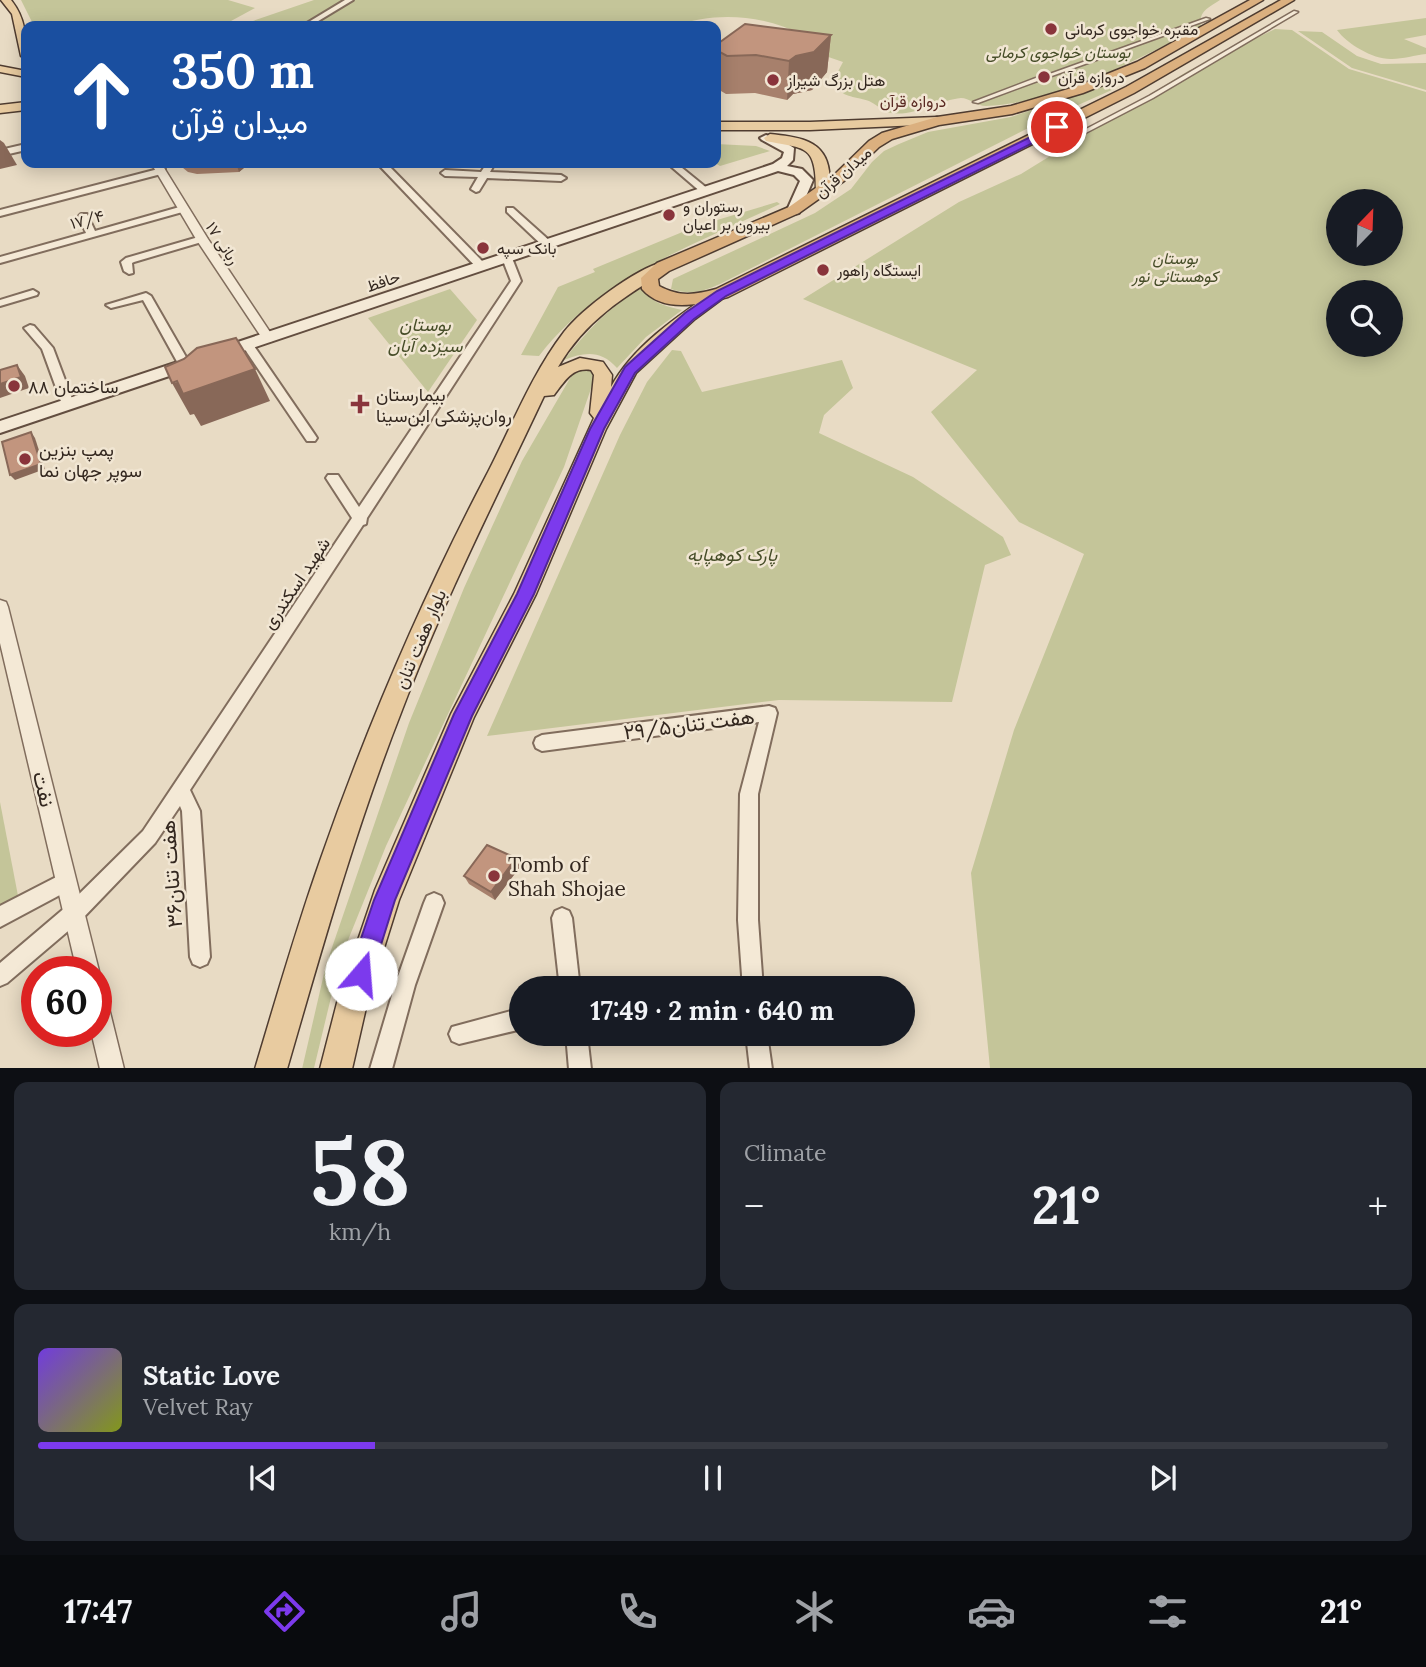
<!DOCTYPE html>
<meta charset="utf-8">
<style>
body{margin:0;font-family:Lora,Vazirmatn,serif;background:#242831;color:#f1f3f6;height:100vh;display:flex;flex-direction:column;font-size:26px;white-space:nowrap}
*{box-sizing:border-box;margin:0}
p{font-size:23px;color:#9ea1a6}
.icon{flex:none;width:38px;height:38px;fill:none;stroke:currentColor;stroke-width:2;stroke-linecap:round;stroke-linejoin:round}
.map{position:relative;height:1068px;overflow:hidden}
.details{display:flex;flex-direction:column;gap:14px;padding:14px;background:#0d0f14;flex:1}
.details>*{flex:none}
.top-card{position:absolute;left:21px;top:21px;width:700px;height:147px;border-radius:14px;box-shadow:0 4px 18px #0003;background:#1a4fa0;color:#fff;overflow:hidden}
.needle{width:46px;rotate:23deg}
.buttons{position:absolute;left:1326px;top:189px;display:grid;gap:14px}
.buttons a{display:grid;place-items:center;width:77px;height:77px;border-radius:50%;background:#171b24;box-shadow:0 4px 18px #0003;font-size:35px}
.speed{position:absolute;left:21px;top:956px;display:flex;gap:14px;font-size:35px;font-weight:700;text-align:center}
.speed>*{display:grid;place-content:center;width:91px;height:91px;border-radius:50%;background:#171b24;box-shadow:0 4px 18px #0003;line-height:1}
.speed .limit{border:10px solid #d22;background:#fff;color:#111}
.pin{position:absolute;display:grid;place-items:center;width:60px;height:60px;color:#fff;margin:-30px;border:4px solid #fff;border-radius:50%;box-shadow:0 2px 7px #0007}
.me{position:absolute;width:77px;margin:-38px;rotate:18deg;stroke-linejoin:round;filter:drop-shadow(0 0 5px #0008)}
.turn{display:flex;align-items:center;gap:24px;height:147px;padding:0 35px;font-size:32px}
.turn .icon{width:91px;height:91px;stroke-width:2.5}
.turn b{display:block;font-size:49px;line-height:60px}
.big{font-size:52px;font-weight:800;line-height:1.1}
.details .tile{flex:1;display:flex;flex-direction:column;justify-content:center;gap:10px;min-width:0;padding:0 24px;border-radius:14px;background:#242831}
.details .dial{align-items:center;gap:0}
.dial b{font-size:91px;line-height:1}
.song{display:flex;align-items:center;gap:21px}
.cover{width:84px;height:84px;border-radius:10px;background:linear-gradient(135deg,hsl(260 70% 55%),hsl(70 70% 35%))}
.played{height:7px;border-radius:4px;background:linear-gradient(90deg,#7c3aed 25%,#363941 25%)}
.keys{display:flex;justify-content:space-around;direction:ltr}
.heat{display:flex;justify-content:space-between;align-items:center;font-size:38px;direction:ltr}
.details .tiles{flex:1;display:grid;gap:14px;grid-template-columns:1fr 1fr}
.tile:last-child{grid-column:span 2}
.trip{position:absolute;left:509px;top:976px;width:406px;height:70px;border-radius:35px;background:#171b24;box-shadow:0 4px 18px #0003;font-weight:800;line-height:70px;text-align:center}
.dock{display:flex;height:112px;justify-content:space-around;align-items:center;background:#090b0e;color:#9ea1a6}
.dock .icon{width:49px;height:49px}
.dock .current{color:#7c3aed}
.dock b{font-size:32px;color:#f1f3f6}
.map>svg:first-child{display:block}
.green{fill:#c4c599;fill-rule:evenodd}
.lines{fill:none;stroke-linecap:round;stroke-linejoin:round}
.pedestrian-casing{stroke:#816d5d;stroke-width:3}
.minor-casing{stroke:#816d5d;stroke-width:4}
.tertiary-casing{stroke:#816d5d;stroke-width:3}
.secondary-casing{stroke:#634e40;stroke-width:4}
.primary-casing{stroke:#4f3c30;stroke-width:3}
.trunk-casing{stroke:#4f3c30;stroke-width:3}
.pedestrian{fill:#f4e9d6;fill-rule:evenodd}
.minor{fill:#f4e9d6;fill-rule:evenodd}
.tertiary{fill:#f4e9d6;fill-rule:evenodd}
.secondary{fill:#f4e9d6;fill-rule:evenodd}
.primary{fill:#e8cba0;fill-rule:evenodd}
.trunk{fill:#dbb07f;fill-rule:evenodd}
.wall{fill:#a7806c}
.shaded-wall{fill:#886858}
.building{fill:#c2957e;stroke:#886858;stroke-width:2}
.route{fill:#7c3aed;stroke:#51269a;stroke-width:2}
.poi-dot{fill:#89343b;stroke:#f1e6d3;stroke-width:2.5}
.labels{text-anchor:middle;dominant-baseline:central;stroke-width:5;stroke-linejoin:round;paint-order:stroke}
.far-poi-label{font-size:16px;fill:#33271f;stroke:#f1e6d3;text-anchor:start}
.far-park-label{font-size:16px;font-style:italic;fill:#464d28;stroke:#f1e6d3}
.far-neighbourhood-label{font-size:16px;fill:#5a2a23;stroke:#f1e6d3}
.far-street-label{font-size:16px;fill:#33271f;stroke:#f1e6d3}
.park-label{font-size:18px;font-style:italic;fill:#464d28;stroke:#f1e6d3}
.poi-label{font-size:18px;fill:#33271f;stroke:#f1e6d3;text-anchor:start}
.street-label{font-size:18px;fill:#33271f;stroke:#f1e6d3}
.near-street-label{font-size:21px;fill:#33271f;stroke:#f1e6d3}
.near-poi-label{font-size:21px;fill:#33271f;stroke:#f1e6d3;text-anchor:start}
</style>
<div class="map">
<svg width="1426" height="1069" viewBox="0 0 1426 1069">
<rect width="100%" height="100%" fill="#e8dbc4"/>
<g class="green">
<polygon points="21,0 228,0 255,8 231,21 247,23 314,0 344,0 341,4 301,26 34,26"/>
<path d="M354 0H1220C1208 8 1198 11 1201 27 1137 59 1059 103 986 106 977 106 969 98 961 98 938 100 911 119 887 112 881 109 875 104 869 101 851 95 845 99 832 83L843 62 808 50 804 36C766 15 716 11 675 26H310Z"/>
<path d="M1426 18V35L1404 39 1426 48V54C1415 55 1403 59 1392 59 1374 60 1347 44 1337 30Z"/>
<path d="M1275 29 1292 30 1349 69 1426 92V1068H990L971 873 1014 730 1084 554 1019 522 931 412 977 370 803 299 959 202 1021 174 1188 71ZM1339 201H1391V254H1339ZM1339 292H1391V345H1339Z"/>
<polygon points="1298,31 1322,32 1357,56 1381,64 1426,63 1426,90 1352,68"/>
<path d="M1106 85 1114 89 1040 122 720 284C702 292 690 295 671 289L673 279 815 213 851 189 872 162 884 151 899 144 928 132 1011 117Z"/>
<polygon points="716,144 756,146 770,151 720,166 715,163"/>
<path d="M777 202 780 204C692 246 601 276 539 356L521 355 558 287 595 272 593 269 697 226Z"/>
<path d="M641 288C652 303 665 306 682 310L646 337 617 368C601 350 585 352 564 360 586 332 610 306 641 288Z"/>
<polygon points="450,289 477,320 428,392 368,318"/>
<polygon points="672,350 681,351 702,392 842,360 853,388 824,415 819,433 913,477 1003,537 1011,555 985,565 952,702 779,700 487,736 620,435 647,382"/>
<polygon points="587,369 596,374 564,467 386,846 340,960 314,1068 302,1069 326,965 409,723 464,588 522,461 569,380 575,371"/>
<polygon points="0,802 19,901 0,911"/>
</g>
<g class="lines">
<g class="pedestrian-casing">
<g id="pedestrian">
<polygon points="1294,11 1298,12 1153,98 1049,152 1044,151 1149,96"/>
<polygon points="1206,18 1210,19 1049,77 1044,76"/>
<polygon points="1041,76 1043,77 1043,79 978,103 973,102"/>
</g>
</g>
<g class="minor-casing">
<g id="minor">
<polygon points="345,0 353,0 310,26 302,26"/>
<polygon points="26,144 26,150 0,156 0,150"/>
<polygon points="377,163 386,163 485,264 485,268 477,268"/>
<polygon points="487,163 495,163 490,172 561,175 566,178 561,181 487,178 479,191 476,192 471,189 478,177 445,176 441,173 445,170 481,172"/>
<polygon points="667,163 676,163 708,189 708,193 702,193"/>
<polygon points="162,168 165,169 165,173 0,216 0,210"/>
<polygon points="183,206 186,207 186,211 0,263 0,257 86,233 79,216 81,214 87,214 95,231"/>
<polygon points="507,208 513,208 551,242 551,246 543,246 507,212"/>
<polygon points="202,236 207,239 205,241 134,262 132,263 133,273 129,274 124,271 121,262 126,258"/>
<polygon points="507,255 512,258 521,281 367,518 366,524 363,525 190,790 200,811 210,957 207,964 200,967 193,964 190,957 182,811 180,806 155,843 81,920 7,983 0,986 0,963 67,906 143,831 352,518 326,478 328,475 338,475 359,507 511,281 502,258"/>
<polygon points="33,290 38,293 37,295 0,306 0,300"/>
<polygon points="146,293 151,296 190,364 188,367 180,367 143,300 111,308 106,305"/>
<polygon points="30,325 34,326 53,348 74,404 72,407 68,408 62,404 42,349 24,328"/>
<polygon points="248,342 252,343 315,435 317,438 315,441 307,441 242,345"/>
<polygon points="769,706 775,708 777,713 758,794 758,920 763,989 743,989 738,920 740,794 759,722 542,751 536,748 534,743 536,738 542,735"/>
<polygon points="66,872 73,874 75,881 73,888 0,927 0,906"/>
<polygon points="434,893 441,896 444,903 415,985 392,1069 370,1069 395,985 424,903 427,896"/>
<polygon points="562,908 569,911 572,918 580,989 560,989 552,918 555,911"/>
<polygon points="522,1008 522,1029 459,1044 452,1041 449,1034 452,1027"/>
<polygon points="566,1034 587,1034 591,1069 569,1069"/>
<polygon points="746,1034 767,1034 772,1069 750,1069"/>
</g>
</g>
<g class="tertiary-casing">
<g id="tertiary">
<polygon points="151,163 161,163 208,239 274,338 272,341 268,342 262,338 196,239"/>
<polygon points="0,600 6,602 8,607 99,971 96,978 96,971 77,971 0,643"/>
<polygon points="96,993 104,996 108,1004 124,1069 100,1069 91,1031 96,1031"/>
</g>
</g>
<g class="secondary-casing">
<polygon id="secondary" points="766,135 783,141 794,148 793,160 787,166 802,169 813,180 799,213 794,214 787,210 800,181 794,175 778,171 0,433 0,421 773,164 782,158 784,152 762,140 760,138"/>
</g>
<g class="primary-casing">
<g id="primary">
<path d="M1 0H11C26 19 26 36 26 59L21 56 12 14Z"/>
<polygon points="0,66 26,71 26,77 0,72"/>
<polygon points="26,102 26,110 0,113 0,105"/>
<polygon points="937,117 941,118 941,124 810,130 716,130 716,122 810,122"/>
<path d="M770 134C797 137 825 139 829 171 830 179 831 186 828 193H818L816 190C816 143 804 149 766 141L764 138Z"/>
<path d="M663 262 668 264 671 267 668 270C623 297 585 321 558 367L580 358 603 362 612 375 611 387C633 346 678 316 716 290L722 288 730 293 695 319 636 373 606 429 536 594 474 717 399 900 368 999 352 1069H320L338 999 375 890 451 714 514 594 594 418 590 413 594 375 591 370C572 367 565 381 554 395L544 396C495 500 443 602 402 710 356 827 322 948 287 1069H255C276 999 296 929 320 861 366 729 421 600 486 476 511 428 531 375 564 332 582 309 635 269 663 262Z"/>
</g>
</g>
<g class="trunk-casing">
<path id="trunk" d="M1250 0H1263L1145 68 1083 93 1012 114 939 125 892 139 879 147 844 181 799 213 669 271 658 279 659 286C679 297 695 295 716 289L1126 87 1281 0H1294L1134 93 728 297C701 304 664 314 642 289L641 278 657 263 789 207 834 175 869 141 882 133 937 117 1011 106 1075 87 1137 62Z"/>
</g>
<use href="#pedestrian" class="pedestrian"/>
<use href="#minor" class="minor"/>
<use href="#tertiary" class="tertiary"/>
<use href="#secondary" class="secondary"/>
<use href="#primary" class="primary"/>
<use href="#trunk" class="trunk"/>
</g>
<g class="wall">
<polygon points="831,35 827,72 812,90 793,94 787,100 755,93 726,94 716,88 716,45"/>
<polygon points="177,163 250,163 239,172 197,174 188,172"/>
<polygon points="520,867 495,900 469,884 464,876"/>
</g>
<g class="shaded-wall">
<polygon points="831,35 827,72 812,90 793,94 787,100 789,61 796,56"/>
<polygon points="0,140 4,143 17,165 0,169"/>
<polygon points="236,163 250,163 239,172"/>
<polygon points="403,163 422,163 423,165 404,168"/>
<polygon points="17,365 25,376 29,388 0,398 0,384"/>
<polygon points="255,369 270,401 201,426 194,414 190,415 172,383"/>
<polygon points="31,432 35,438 45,469 15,480 10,475"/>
<polygon points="516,858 520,867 495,900 491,892"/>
</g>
<g class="building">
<polygon points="745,24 831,35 814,52 796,56 789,61 756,55 727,56 716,50 716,45"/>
<polygon points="236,338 255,369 183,394 177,381 172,383 165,367 184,359 197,348"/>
<polygon points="17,365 21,377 0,384 0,370"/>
<polygon points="31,432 41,464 10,475 2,442"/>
<polygon points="487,845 516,858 491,892 464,876"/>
</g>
<polygon class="route" points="1057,124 1062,127 1061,129 726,296 694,319 635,373 604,429 534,594 472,716 395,900 369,983 361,986 353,983 349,974 374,900 454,714 517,594 590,429 625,367 685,313 717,291"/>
<g class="poi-dot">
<circle cx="1051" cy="29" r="7"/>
<circle cx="1044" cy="77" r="7"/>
<circle cx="773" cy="80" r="7"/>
<circle cx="669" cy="215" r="7"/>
<circle cx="483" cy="248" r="7"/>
<circle cx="823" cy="270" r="7"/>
<circle cx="14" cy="386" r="7"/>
<path d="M356.5 393.5h7v7h7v7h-7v7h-7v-7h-7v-7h7z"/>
<circle cx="25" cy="459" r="7"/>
<circle cx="494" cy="876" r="7"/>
</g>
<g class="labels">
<g class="far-poi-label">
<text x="1065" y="29">مقبره خواجوی کرمانی</text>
<text x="1058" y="77">دروازه قرآن</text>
<text x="787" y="80">هتل بزرگ شیراز</text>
<text x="683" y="206">رستوران و<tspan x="683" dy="18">بیرون بر اعيان</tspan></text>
<text x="497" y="248">بانک سپه</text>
<text x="837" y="270">ایستگاه راهور</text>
</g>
<g class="far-park-label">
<text x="1058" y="52">بوستان خواجوی کرمانی</text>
<text x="1175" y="258">بوستان<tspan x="1175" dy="18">کوهستانی نور</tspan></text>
</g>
<g class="far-neighbourhood-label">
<text x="913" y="101">دروازه قرآن</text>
</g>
<g class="far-street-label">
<text transform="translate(843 172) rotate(-41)">میدان قرآن</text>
<text transform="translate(87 219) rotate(-15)">۱۷/۴</text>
<text transform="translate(223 243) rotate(57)">ربانی ۱۷</text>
<text transform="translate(383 281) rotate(-19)">حافظ</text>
</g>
<g class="park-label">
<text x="425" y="324">بوستان<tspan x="425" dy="21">سیزده آبان</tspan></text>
<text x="732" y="554">پارک کوهپایه</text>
</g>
<g class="poi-label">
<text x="28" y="386">ساختمان ۸۸</text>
<text x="376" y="394">بیمارستان<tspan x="376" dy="21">روان‌پزشکی ابن‌سینا</tspan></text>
<text x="39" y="449">پمپ بنزین<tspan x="39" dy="21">سوپر جهان نما</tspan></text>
</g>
<g class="street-label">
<text transform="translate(296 583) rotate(-56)">شهید اسکندری</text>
<text transform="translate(420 639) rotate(-67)">بلوار هفت تنان</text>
</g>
<g class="near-street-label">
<text transform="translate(689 724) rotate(-7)">۲۹/۵هفت تنان</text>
<text transform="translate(44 789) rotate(76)">نفت</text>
<text transform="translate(171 874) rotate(-94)">هفت تنان۳۶</text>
</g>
<g class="near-poi-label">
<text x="508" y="864">Tomb of<tspan x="508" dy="24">Shah Shojae</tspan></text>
</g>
</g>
</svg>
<div class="buttons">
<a><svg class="needle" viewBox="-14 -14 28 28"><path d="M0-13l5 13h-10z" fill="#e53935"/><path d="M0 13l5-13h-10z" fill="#9ea1a6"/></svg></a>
<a><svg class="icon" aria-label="search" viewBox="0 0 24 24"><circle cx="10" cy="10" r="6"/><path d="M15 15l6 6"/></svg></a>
</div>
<div class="speed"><div class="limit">60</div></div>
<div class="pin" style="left:1057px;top:127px;background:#d93025"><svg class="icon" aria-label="arrive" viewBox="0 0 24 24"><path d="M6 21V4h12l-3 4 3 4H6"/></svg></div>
<svg class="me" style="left:361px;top:974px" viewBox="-20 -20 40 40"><circle r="19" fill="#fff"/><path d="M0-13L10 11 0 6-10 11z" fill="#7c3aed"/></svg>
<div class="trip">17:49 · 2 min · 640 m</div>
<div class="top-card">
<div class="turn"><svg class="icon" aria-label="ahead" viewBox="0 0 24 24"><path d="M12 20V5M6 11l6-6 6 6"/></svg><div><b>350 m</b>میدان قرآن</div></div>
</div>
</div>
<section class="details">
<div class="tiles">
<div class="tile dial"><b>58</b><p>km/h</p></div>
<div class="tile"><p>Climate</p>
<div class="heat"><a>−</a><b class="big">21°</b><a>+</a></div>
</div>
<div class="tile">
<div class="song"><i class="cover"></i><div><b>Static Love</b><p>Velvet Ray</p></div></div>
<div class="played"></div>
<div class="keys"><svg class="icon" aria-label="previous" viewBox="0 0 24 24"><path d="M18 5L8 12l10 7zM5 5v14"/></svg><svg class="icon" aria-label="pause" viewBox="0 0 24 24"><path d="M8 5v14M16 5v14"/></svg><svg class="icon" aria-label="next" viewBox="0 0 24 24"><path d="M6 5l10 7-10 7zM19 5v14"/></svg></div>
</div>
</div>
</section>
<nav class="dock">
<b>17:47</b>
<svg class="icon current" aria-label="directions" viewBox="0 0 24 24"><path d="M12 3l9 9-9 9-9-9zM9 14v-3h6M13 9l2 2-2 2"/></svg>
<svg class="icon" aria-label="music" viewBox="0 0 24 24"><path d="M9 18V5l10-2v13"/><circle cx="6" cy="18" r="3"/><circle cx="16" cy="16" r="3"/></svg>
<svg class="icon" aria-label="phone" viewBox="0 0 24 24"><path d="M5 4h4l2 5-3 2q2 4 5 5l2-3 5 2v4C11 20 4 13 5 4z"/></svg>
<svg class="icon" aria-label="climate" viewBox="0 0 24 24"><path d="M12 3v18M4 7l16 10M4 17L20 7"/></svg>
<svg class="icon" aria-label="car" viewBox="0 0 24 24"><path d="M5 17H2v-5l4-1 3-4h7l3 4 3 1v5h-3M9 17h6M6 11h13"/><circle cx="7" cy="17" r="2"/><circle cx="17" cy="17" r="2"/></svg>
<svg class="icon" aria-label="filters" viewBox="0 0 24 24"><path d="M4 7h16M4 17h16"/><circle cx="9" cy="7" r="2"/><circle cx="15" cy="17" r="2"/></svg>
<b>21°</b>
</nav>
